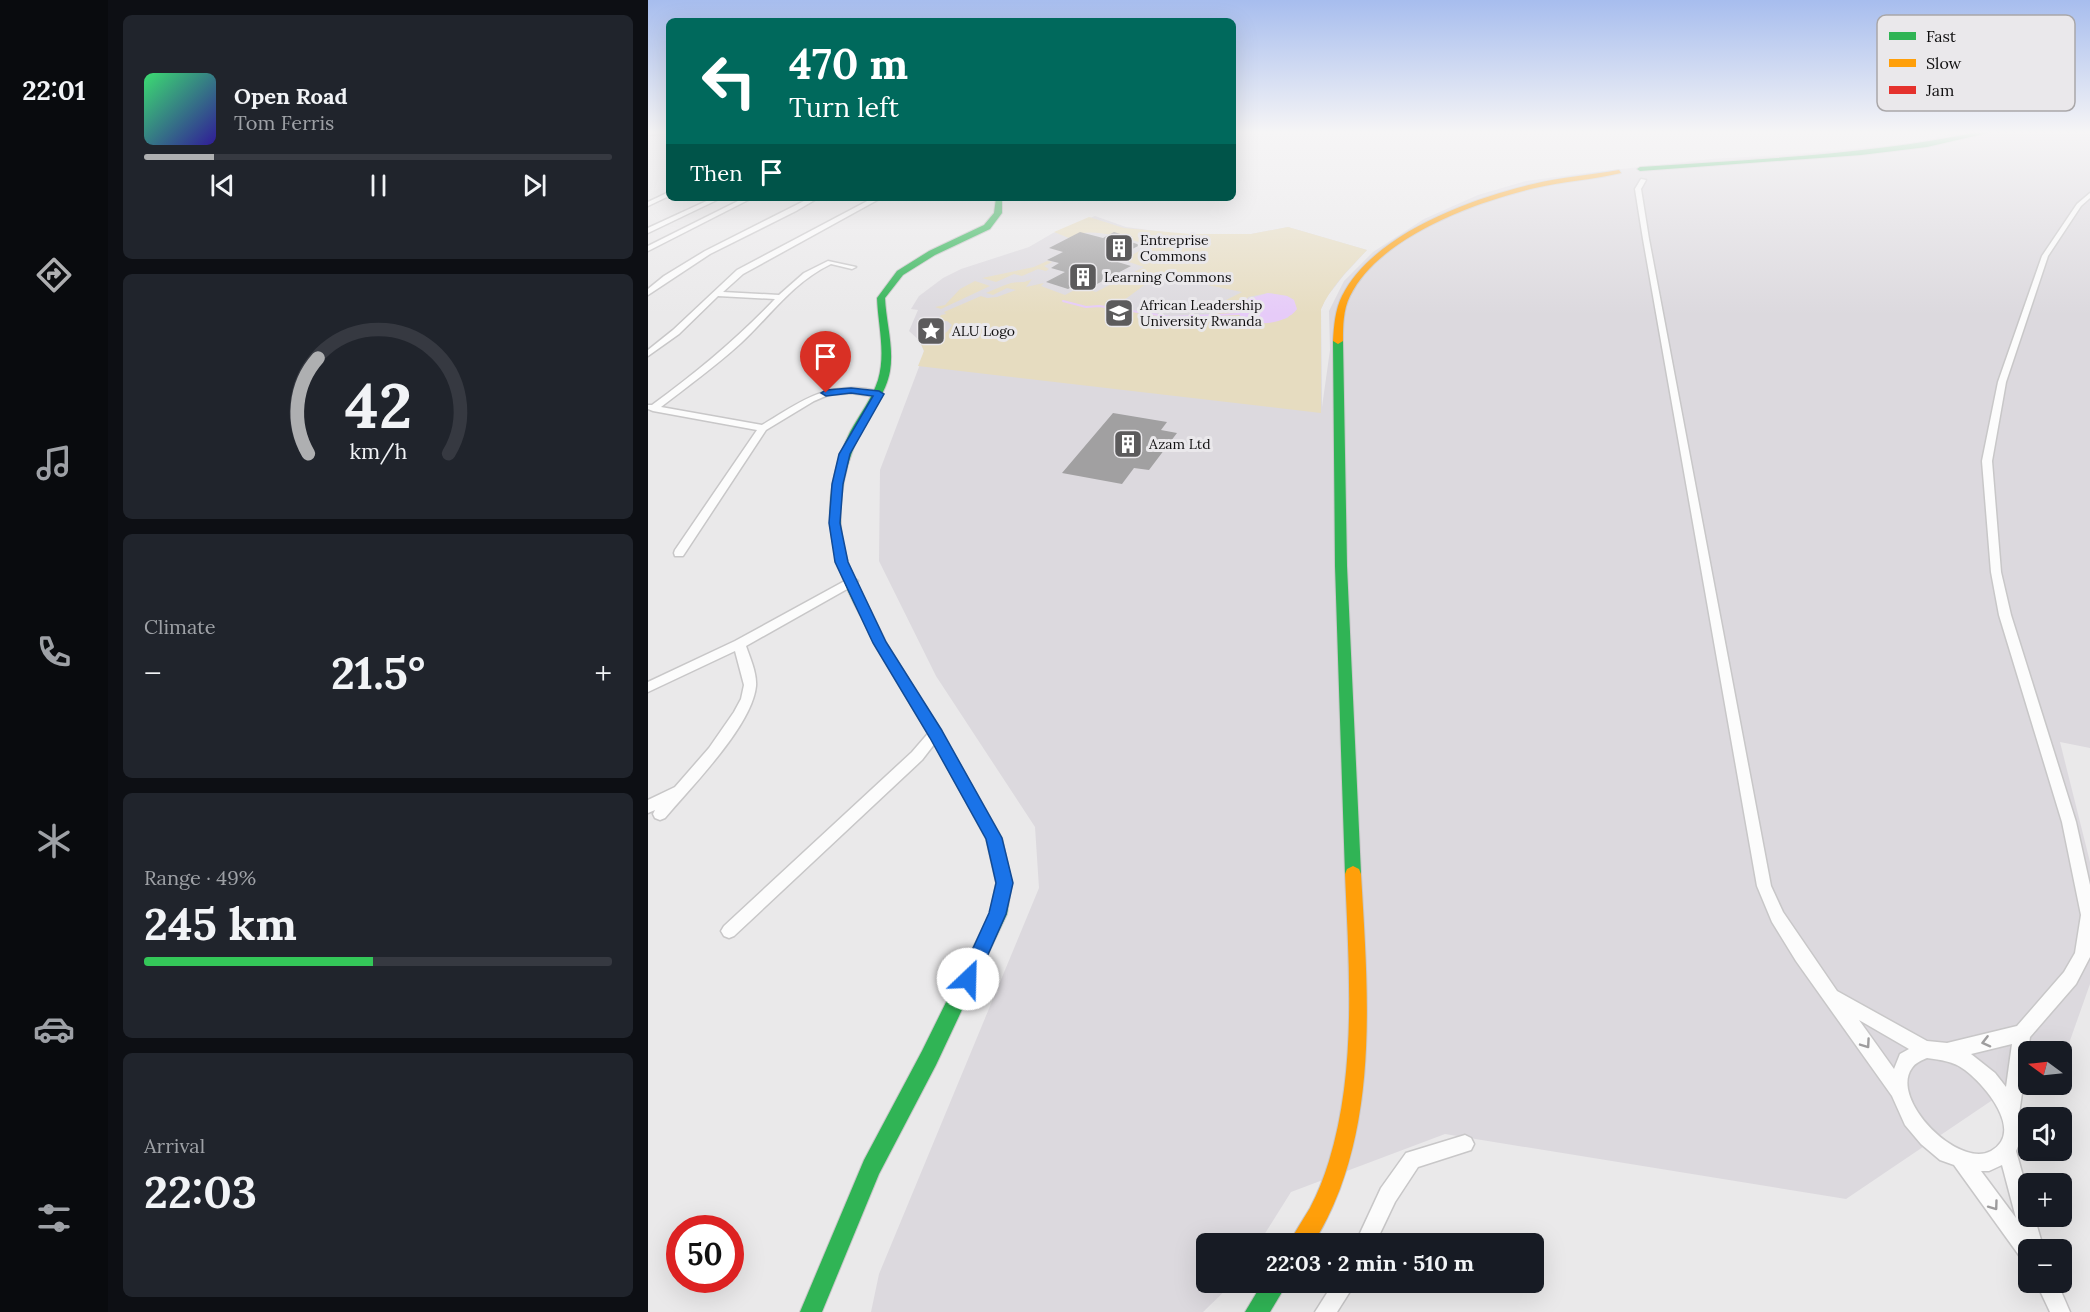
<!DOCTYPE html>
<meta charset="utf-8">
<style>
body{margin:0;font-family:Lora,serif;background:#20242c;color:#f1f3f6;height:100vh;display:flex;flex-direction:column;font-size:22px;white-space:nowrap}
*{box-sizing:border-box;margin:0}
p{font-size:20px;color:#9ea1a6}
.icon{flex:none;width:33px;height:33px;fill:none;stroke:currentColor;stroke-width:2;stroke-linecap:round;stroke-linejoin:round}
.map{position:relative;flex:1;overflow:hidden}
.panel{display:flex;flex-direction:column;gap:15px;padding:15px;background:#0d0f14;width:540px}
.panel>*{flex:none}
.guide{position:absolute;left:18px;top:18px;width:570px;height:183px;border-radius:9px;box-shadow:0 6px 24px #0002;background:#00695c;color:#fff;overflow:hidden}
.needle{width:39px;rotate:285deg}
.fabs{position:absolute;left:1370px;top:1041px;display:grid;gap:12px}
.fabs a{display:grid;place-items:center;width:54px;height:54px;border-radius:9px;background:#171b24;box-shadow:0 6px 24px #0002;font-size:30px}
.speed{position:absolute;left:18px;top:1215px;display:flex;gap:12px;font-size:30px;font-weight:700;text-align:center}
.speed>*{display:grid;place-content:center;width:78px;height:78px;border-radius:50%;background:#171b24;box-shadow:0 6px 24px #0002;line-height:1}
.speed .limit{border:9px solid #d22;background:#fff;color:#111}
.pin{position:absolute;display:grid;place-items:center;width:51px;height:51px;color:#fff;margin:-62px -26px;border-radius:50% 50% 50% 0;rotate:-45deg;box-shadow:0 0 6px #0007}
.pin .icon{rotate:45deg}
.me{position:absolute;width:66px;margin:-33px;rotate:24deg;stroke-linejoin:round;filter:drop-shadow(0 0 4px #0008)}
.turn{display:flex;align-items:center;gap:21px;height:126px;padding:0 24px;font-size:27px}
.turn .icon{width:78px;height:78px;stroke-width:2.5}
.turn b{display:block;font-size:42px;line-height:51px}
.then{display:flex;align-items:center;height:57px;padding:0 24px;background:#0003;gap:12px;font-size:22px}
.big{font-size:45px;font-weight:800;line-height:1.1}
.panel .widget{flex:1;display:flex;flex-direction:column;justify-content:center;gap:9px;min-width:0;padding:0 21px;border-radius:9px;background:#20242c}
.panel .dial{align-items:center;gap:0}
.dial svg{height:156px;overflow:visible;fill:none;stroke:#363941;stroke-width:7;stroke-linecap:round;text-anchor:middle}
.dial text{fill:#f1f3f6;stroke:none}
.song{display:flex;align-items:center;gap:18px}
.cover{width:72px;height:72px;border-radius:9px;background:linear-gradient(135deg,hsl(140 70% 55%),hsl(250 70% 35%))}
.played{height:6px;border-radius:3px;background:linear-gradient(90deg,#aeafb1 15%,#363941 15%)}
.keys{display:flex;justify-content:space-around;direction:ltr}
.heat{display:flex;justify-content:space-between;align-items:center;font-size:33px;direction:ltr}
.charge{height:9px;border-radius:4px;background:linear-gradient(90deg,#34c759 49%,#363941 0)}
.trip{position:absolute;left:548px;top:1233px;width:348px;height:60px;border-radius:9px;background:#171b24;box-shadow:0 6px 24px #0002;font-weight:800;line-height:60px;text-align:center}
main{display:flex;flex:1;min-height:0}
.dock{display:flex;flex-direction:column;width:108px;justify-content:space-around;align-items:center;background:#090b0e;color:#9ea1a6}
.dock .icon{width:42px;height:42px}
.dock .active{color:#aeafb1}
.dock b{font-size:27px;color:#f1f3f6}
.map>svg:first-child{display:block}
.built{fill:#dcd9de}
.green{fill:#e6dcc0;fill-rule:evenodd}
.water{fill:#e6cbf8}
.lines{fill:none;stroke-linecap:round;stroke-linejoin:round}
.stream{stroke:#e6cbf8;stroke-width:2}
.building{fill:#a1a0a1}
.street-casing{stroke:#c8c7c8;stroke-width:3}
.fast-casing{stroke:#c8c7c8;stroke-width:2}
.slow-casing{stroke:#c8c7c8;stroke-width:2}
.jam-casing{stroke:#c8c7c8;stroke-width:2}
.street{fill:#fcfcfc;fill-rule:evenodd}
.fast{fill:#30b455;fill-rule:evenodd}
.slow{fill:#ff9f0a;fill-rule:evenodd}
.jam{fill:#e5322d;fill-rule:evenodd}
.oneway{stroke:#9e9d9e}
.route{fill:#1a73e8;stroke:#114b97;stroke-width:1.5}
.labels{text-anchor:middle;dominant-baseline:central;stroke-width:6;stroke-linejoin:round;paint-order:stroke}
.far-poi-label{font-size:14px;fill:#100f10;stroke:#eae8eb;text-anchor:start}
.key{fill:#eae8eb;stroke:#a9a7a9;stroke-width:1.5}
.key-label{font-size:16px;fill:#100f10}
</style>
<main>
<nav class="dock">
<b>22:01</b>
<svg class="icon active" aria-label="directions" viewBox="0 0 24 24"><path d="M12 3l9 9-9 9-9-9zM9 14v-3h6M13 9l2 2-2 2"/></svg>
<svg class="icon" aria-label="music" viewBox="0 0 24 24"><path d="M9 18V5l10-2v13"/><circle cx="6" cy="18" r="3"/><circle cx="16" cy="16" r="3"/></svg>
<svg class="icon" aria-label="phone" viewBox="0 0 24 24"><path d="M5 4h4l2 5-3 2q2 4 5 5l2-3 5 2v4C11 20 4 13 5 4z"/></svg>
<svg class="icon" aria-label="climate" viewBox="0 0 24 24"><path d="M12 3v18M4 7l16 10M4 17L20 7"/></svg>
<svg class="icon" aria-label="car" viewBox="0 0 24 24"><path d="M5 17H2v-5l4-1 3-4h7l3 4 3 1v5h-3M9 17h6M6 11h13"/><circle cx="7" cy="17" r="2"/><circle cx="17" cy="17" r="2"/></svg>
<svg class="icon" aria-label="filters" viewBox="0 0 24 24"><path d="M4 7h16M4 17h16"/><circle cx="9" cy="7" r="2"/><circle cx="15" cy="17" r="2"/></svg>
</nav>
<section class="panel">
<div class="widget">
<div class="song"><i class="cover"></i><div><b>Open Road</b><p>Tom Ferris</p></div></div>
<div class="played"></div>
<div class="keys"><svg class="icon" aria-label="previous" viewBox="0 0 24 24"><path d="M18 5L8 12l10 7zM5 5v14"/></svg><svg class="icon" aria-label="pause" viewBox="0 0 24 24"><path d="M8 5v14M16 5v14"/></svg><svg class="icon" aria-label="next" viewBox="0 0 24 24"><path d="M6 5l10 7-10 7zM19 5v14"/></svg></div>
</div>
<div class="widget dial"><svg viewBox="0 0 100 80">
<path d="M14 69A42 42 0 1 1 86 69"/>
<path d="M14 69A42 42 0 0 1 19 20" stroke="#aeafb1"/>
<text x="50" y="56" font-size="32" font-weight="700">42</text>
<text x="50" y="72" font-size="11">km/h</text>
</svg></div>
<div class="widget"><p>Climate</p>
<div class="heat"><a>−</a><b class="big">21.5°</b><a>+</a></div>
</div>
<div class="widget"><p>Range · 49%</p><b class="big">245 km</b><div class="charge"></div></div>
<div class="widget"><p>Arrival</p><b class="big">22:03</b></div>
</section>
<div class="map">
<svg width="1442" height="1312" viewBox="0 0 1442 1312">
<rect width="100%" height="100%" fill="#eae9ea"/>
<polygon class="built" points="1317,131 1442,131 1442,748 1412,742 1442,862 1442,984 1419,1049 1413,1054 1413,1052 1380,1052 1380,1076 1198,1199 797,1134 643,1192 611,1243 558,1244 558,1282 585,1283 555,1312 223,1312 231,1274 391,888 387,827 288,676 231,561 232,470 274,359 276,351 273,342 261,331 270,310 263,309 271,296 295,278 313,269 381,247 405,233 447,216 478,227 531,234 603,234 640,227 719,250 696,275 678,298 673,309 674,407 682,350 681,311 696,281 725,252 776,219 830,195 878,181 938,173 1063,159 1149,154 1264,143"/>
<g class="green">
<path d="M441 217 476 228 542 234H603L640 227 719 250C702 268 683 286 673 309V413L270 366 276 351 271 340C284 339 297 338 304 325L299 321H290L293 315 298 314 296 312 333 296 339 298 349 297 368 290 359 288 345 295 338 293C345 290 356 285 363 283 372 281 374 284 384 279L378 287 396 283 393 286 417 295 432 287 448 292 496 267 475 260 502 245 480 239 481 237C458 236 441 227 421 238L406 232ZM510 275 594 292 574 302 567 317H523L464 309ZM620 293 639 296 646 300 640 318 613 323 591 315 600 297Z"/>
<polygon points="399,261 404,262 396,266 401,269 398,271 390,269 374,276 366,274 348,282 334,278 386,267"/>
<polygon points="327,281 342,286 293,309 287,307 297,305 312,289"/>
</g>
<path class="water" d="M620 293 639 296 646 300 649 309C637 326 599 329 588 311L593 301Z"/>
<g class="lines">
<polyline class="stream" points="415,301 438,307 451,306 523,317 590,314"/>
</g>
<g class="building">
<polygon points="432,232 455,238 466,232 482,237 477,240 492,245 463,260 483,266 449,284 436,280 420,289 398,282 417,272 403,268 411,263 399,260 415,252 401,248"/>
<polygon points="465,413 519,422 513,430 529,433 501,470 486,468 474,484 414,473"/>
</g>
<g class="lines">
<g class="street-casing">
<g id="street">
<polygon points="0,131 21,131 21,133 0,135"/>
<path d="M993 179 998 180 993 189 1001 239 1123 886 1135 912 1189 991 1279 1041 1299 1043 1369 1026 1416 972 1427 953 1433 915 1414 822 1351 615 1343 572 1334 461 1350 382 1394 256 1429 204 1442 193V198L1433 206 1400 256 1358 382 1344 461 1353 572 1363 615 1428 822 1442 885V957L1428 984 1382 1037 1371 1114 1374 1137 1368 1151 1380 1194V1216H1386L1396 1250H1380V1261L1373 1258 1306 1165 1292 1160 1273 1144 1257 1125 1244 1096 1148 961 1124 922 1109 886 995 239 987 189ZM1211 1020 1261 1049 1252 1054 1246 1069ZM1364 1044 1358 1087 1347 1073 1323 1054ZM1279 1058C1293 1060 1305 1061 1317 1070 1337 1085 1377 1132 1343 1151 1310 1169 1241 1099 1264 1068 1267 1063 1274 1060 1279 1058ZM1354 1165 1368 1218 1333 1171H1341Z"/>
<polygon points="21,192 21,196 0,206 0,202"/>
<polygon points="65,198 73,198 0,233 0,228"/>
<polygon points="96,198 104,198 0,251 0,246"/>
<polygon points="162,198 170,198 148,211 62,254 0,295 0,289 16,276 57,251"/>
<path d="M225 198H233L95 274 75 292 131 295 156 273 180 261 208 267 204 269 183 264C145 282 122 316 93 343 68 366 40 386 13 407L114 425C149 404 175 383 218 389 224 390 230 391 235 394L231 397 203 393 180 395 166 401 118 430 35 556H27L26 553 27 550 109 430 5 411 0 409V405H4C48 373 89 339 127 299L70 296 31 334 0 356V350L25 330 89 270Z"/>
<path d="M204 577 210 581 208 584 98 646C102 658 109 673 108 686 104 726 43 787 17 818L12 820 7 818 5 814 7 810 0 813V800L27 787 61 748 86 712 93 699 96 685 87 651 0 692V682L87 641Z"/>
<polygon points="288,729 293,730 294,734 274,760 86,936 81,938 76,936 73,931 76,926 264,752 283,730"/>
<polygon points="817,1135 823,1138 826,1144 823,1150 770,1167 747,1202 727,1244 707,1244 733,1188 758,1153"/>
<polygon points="686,1282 708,1282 689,1312 667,1312"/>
<polygon points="1388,1282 1409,1282 1422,1312 1402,1312"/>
</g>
</g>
<g class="fast-casing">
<g id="fast">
<path d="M1335 131H1348L1279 147 1213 155 992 171 989 169 992 167C1107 159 1223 155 1335 131Z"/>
<path d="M348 198H354V213L342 229 287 255 255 275 237 298C238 322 246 347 242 371 238 394 222 412 212 433 193 473 186 520 200 562 206 579 216 595 223 612L217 617 212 615C178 554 170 497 202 432 211 415 224 399 230 380 238 353 230 325 229 298L249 271 281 251 336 225 346 213Z"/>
<polygon points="690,338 695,341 699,566 713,874 711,879 705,882 699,879 697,874 687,566 685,341"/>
<polygon points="291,734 296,736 354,838 364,883 359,914 288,1065 231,1174 174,1312 152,1312 216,1160 274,1051 342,913 348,883 338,839 284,740 286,736"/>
<polygon points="615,1282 640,1282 622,1312 597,1312"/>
</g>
</g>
<g class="slow-casing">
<g id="slow">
<path d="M971 170 973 173C945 180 916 181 887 188 827 202 731 237 702 296 695 310 695 326 695 341L690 344 685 341C686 326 687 310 694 296 725 234 822 199 885 184 914 177 943 175 971 170Z"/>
<path d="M705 866 711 869 713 874C720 996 733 1135 665 1244H641C647 1231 655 1220 662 1208 670 1193 676 1177 681 1161 709 1070 701 968 697 874L699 869Z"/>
</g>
</g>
<g class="jam-casing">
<polygon id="jam" points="217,607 222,609 238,642 296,736 298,740 296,744 291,746 286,744 227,646 211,612"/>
</g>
<use href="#street" class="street"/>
<use href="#fast" class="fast"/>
<use href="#slow" class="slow"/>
<use href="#jam" class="jam"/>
</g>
<defs><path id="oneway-chevron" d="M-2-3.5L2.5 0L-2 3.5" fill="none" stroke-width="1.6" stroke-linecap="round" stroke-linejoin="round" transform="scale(1.5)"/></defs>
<g class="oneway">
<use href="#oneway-chevron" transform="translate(1338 1042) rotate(166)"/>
<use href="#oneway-chevron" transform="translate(1218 1044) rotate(55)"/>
<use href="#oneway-chevron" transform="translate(1346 1206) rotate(54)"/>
</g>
<linearGradient id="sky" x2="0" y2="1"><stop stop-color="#a7bdee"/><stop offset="0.42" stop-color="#f6f5f6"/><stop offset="1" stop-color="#f6f5f6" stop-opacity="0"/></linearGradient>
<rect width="1442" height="315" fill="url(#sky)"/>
<polygon class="route" points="203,388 231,391 236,394 202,454 195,484 192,523 200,562 238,642 293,729 354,838 365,883 358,914 326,986 320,988 313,986 311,979 341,913 348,883 338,839 282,738 225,643 187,562 181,523 184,484 191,454 225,396 203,393 178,396 173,393 178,390"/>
<defs>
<g id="building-square" transform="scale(1.5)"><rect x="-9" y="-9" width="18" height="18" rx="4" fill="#5c5b5c" stroke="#eae8eb"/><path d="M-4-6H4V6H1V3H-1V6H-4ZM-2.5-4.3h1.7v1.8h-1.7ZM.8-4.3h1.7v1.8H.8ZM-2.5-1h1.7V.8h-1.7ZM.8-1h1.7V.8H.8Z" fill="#fff"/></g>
<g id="university-square" transform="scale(1.5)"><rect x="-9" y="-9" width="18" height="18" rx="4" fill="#5c5b5c" stroke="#eae8eb"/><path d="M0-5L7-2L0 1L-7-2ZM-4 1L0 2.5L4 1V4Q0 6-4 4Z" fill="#fff"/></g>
<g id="sight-square" transform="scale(1.5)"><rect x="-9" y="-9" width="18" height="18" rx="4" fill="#5c5b5c" stroke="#eae8eb"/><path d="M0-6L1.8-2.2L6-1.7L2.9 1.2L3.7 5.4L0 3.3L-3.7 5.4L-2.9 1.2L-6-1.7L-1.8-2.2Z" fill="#fff"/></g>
</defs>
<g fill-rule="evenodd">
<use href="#building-square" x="471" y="248"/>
<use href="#building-square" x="435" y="277"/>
<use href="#university-square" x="471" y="313"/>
<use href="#sight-square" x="283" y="331"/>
<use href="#building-square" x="480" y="444"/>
</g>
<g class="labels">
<g class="far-poi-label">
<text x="492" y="240">Entreprise<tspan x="492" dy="16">Commons</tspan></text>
<text x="456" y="277">Learning Commons</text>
<text x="492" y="305">African Leadership<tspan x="492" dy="16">University Rwanda</tspan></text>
<text x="304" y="331">ALU Logo</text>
<text x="501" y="444">Azam Ltd</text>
</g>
</g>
<rect x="1229" y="15" width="198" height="96" rx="9" class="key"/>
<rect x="1241" y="32" width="27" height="8" fill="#30b455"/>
<rect x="1241" y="59" width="27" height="8" fill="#ff9f0a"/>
<rect x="1241" y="86" width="27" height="8" fill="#e5322d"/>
<g class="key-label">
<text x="1278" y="42">Fast</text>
<text x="1278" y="69">Slow</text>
<text x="1278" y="96">Jam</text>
</g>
</svg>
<div class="fabs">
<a><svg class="needle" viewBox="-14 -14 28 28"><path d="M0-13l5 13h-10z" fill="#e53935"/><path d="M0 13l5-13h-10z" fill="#9ea1a6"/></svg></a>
<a><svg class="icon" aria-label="sound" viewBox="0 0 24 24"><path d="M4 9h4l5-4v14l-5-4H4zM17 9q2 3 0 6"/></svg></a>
<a>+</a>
<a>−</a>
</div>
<div class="speed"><div class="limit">50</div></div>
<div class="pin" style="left:178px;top:393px;background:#d93025"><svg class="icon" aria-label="arrive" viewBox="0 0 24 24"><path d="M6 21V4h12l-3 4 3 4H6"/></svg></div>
<svg class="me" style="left:320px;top:979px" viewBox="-20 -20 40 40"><circle r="19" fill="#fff"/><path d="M0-13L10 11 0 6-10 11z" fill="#1a73e8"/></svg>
<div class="trip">22:03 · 2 min · 510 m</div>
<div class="guide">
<div class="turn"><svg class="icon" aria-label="left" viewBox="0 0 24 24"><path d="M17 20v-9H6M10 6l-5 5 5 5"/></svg><div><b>470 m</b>Turn left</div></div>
<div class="then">Then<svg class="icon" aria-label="arrive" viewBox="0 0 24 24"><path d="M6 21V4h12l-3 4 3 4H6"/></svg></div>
</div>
</div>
</main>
